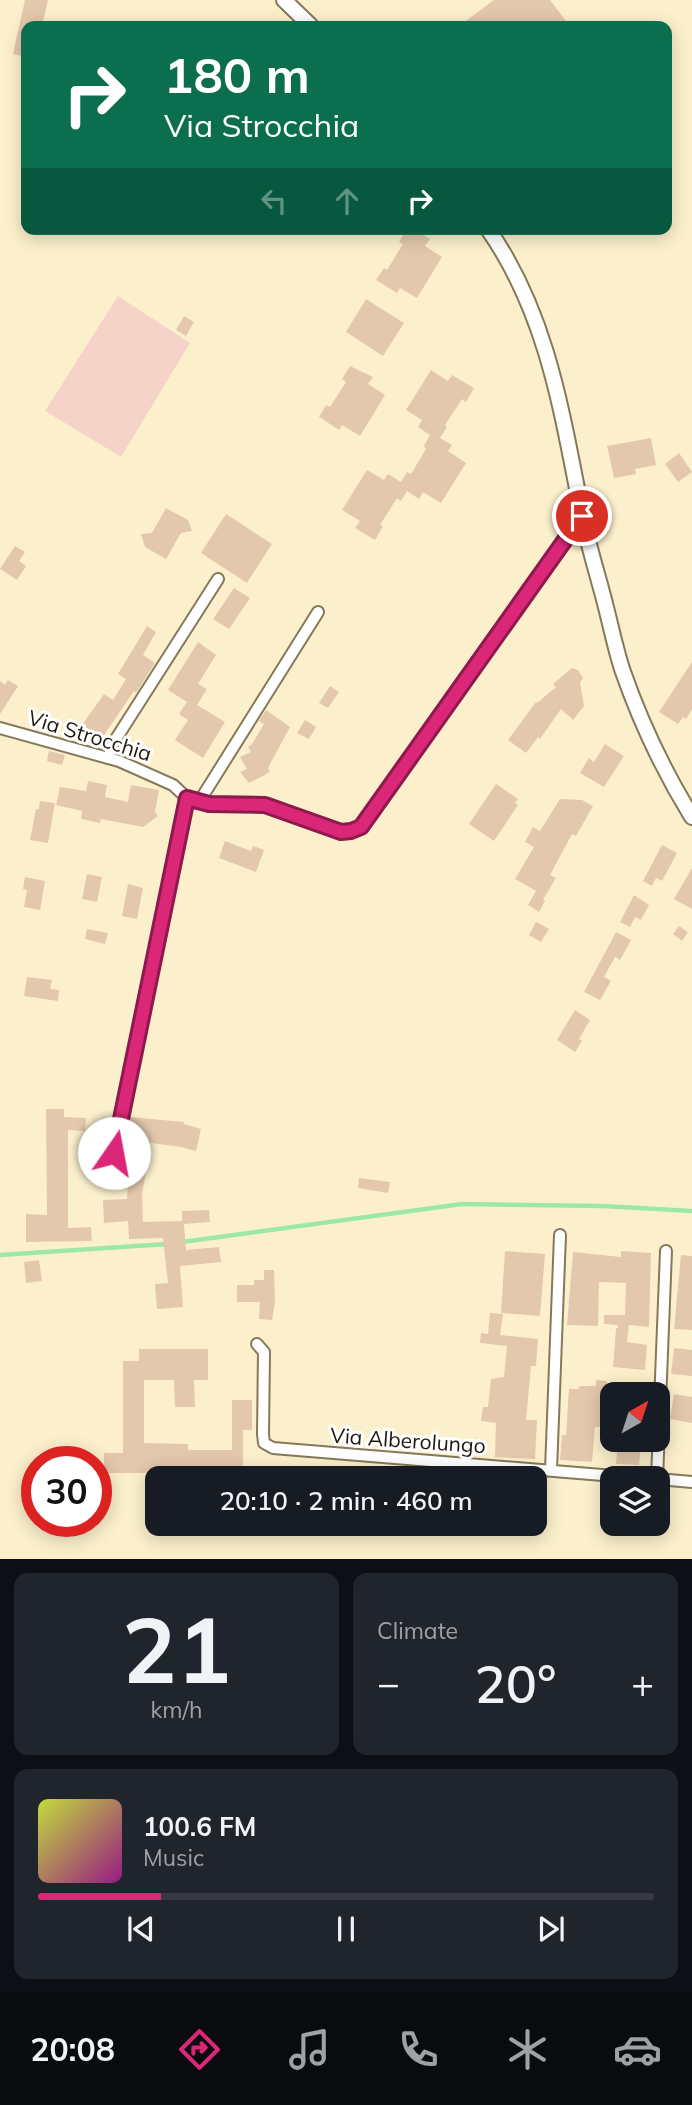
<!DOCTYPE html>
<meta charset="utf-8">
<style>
body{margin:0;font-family:Mulish,sans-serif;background:#20242c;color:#f1f3f6;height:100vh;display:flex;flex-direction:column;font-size:26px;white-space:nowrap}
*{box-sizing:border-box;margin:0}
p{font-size:23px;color:#9ea1a6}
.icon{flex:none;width:38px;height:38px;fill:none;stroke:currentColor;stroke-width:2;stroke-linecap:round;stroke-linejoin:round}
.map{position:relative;height:1559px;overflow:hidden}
.details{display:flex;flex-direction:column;gap:14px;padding:14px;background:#0d0f14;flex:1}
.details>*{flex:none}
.hud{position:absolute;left:21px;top:21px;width:651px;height:214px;border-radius:14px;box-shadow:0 4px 18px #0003;background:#0b6e4f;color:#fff;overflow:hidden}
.needle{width:46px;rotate:39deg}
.tools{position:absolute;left:600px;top:1382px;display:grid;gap:14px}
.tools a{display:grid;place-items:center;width:70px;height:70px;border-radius:14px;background:#171b24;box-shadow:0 4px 18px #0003;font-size:35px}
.speed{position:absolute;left:21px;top:1446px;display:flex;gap:14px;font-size:35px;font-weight:700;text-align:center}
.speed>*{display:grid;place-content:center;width:91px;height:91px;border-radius:50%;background:#171b24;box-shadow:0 4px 18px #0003;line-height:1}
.speed .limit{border:10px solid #d22;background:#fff;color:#111}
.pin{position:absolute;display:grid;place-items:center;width:60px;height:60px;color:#fff;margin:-30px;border:4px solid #fff;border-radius:50%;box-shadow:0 2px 7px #0007}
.me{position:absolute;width:77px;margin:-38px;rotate:12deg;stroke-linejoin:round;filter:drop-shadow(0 0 5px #0008)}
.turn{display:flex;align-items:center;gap:24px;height:147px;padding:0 28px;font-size:32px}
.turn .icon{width:91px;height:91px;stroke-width:2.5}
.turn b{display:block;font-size:49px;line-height:60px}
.lanes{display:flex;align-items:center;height:66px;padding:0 28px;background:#0003;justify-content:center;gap:35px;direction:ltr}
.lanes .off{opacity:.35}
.big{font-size:52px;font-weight:600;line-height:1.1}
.details .widget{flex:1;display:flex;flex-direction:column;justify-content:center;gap:10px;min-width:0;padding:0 24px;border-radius:14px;background:#20242c}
.details .dial{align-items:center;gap:0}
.dial b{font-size:91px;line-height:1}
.song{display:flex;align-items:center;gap:21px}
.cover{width:84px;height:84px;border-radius:10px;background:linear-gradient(135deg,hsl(70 70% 55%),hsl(310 70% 35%))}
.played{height:7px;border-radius:4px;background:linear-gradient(90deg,#db2777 20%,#363941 20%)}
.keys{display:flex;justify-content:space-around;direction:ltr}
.heat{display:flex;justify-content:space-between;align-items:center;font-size:38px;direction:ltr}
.details .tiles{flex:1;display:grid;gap:14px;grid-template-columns:1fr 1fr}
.widget:last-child{grid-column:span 2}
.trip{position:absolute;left:145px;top:1466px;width:402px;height:70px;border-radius:14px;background:#171b24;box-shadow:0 4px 18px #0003;font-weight:600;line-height:70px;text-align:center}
.menu{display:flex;height:112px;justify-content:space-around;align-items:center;background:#090b0e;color:#9ea1a6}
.menu .icon{width:49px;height:49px}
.menu .selected{color:#db2777}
.menu b{font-size:32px;color:#f1f3f6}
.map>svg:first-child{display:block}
.green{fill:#f6d3c9}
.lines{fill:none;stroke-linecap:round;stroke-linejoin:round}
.stream{stroke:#9de8a5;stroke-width:4.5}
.building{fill:#e4c8ad}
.minor-casing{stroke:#847959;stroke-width:14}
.tertiary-casing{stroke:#847959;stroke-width:18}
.minor{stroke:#fff;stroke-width:10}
.tertiary{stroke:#fff;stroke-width:14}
.route-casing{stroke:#8e194d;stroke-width:18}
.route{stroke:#db2777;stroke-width:12}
.labels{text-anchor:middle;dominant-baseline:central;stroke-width:6;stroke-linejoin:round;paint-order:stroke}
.street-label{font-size:21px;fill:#1e1a0d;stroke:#fff}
</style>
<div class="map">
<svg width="692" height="1559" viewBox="0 0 692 1559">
<rect width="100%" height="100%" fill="#fcf0cc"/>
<polygon class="green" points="118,296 190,343 121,457 45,411"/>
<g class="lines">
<g class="stream">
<polyline points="182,1242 462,1204 602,1206 692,1211"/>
<polyline points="0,1255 167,1244"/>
</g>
</g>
<g class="building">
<polygon points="25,0 48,0 42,26 26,26 26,57 13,54"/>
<polygon points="494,0 550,0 566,21 560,26 459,26"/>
<polygon points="407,229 415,234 417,231 430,239 425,246 442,257 417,298 400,288 397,293 376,280 384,268 387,270 403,244 399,242"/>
<polygon points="366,299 404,323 383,356 346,332"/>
<polygon points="184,316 194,322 186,336 176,330"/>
<polygon points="350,366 373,377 368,384 385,395 360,436 342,425 339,430 319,417 326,405 330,407 346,382 342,379"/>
<polygon points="431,370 448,381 452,375 474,388 466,402 462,399 445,425 447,427 440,438 452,445 448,451 466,463 441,503 423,492 419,499 407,491 401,501 397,498 380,525 383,526 375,540 355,528 360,521 342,510 367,470 384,480 388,474 401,482 407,472 411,474 426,449 424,446 430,435 418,427 422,420 406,410"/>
<polygon points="651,438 656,465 635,469 636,474 614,478 607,446"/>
<polygon points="679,453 692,472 678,482 665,464"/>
<polygon points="166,508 188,520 192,531 181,533 166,559 145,547 141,534 152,533"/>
<polygon points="226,514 272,544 247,583 201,553"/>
<polygon points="15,546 25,552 19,561 26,566 17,580 0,569"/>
<polygon points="234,588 250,598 229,629 213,619"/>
<polygon points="147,626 156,632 143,655 155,663 136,693 134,691 102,738 82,725 104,694 113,700 126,679 118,674"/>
<polygon points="198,642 216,655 198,684 207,689 197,705 225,722 203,758 175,740 188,720 179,714 187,702 168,690"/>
<polygon points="692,662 692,709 686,719 683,717 678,724 659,712"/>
<polygon points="572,668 578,670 583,678 580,683 584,706 573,720 561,709 540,739 538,737 526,753 508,740 536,702 537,703 556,687 553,684"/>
<polygon points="8,680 18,686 0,714 0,681 5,685"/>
<polygon points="330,686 339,692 328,708 319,703"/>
<polygon points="266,710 290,727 268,768 270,772 249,783 240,772 247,769 240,757 251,752 248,747 252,744 264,724 259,721"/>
<polygon points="305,720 316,727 309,739 297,733"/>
<polygon points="605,744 624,756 604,787 580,773 589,758 594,762"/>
<polygon points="49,751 65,755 62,765 47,761"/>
<polygon points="88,781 107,785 105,797 128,802 131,785 159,790 155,812 158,816 143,827 101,819 100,823 81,819 82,811 56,805 60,787 86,791"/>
<polygon points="496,784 518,799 515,803 518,805 494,841 469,824"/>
<polygon points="560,799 582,800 593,806 576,836 572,834 550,875 556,878 543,900 545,901 539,912 528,905 536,891 515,879 534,847 525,842 533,827 540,831"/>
<polygon points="40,801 55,803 48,843 30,840 36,809 39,809"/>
<polygon points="225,841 251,851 253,846 264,850 256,872 219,858"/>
<polygon points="662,845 677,853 662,881 656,878 652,886 643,881"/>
<polygon points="692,868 692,909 674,899"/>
<polygon points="87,874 102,877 97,902 82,899"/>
<polygon points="25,877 45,881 40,910 24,907 27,890 23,889"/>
<polygon points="128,884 143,888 137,919 122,916"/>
<polygon points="634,895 649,905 641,920 635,917 630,927 620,922"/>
<polygon points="536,922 549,929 541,942 529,935"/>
<polygon points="679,926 688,932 682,941 673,934"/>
<polygon points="87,929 108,933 105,944 85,939"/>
<polygon points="616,932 631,940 620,960 615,957 604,977 611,981 600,1000 584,992"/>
<polygon points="27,977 52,980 50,989 59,990 58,1001 24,996"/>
<polygon points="575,1010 590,1020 579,1039 582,1041 575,1052 557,1040"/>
<polygon points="46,1109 64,1109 64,1117 86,1118 85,1131 68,1130 68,1228 91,1227 92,1241 26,1242 26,1214 47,1215"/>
<polygon points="129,1117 184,1122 184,1124 201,1129 196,1151 181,1147 144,1142 142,1165 147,1166 142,1194 143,1222 182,1221 182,1211 209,1210 210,1222 184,1224 186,1250 219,1247 221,1262 180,1266 183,1307 157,1309 155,1284 168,1283 163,1238 129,1239 128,1221 104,1223 103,1200 127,1199 128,1179 102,1176 104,1161 122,1163"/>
<polygon points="359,1178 390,1182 388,1193 358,1188"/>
<polygon points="505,1251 545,1254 540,1316 501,1313"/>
<polygon points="621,1251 651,1253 649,1327 629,1325 627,1342 647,1345 645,1370 613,1367 616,1328 618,1328 618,1325 604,1324 604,1315 625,1315 626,1283 599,1282 598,1326 567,1325 573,1252 621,1257"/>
<polygon points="681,1255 692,1256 692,1330 674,1329"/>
<polygon points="39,1260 42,1281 26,1283 24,1262"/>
<polygon points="264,1270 274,1270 275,1302 272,1320 259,1319 260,1302 237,1302 237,1285 254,1285 254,1280 264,1280"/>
<polygon points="490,1313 503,1314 500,1335 538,1339 536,1366 531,1366 526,1420 537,1420 535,1459 495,1457 496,1423 481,1421 483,1407 488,1407 491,1379 504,1377 507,1346 480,1343 481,1333 488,1334"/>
<polygon points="674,1348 692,1350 692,1376 671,1374"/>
<polygon points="139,1349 208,1349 208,1380 194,1380 195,1407 175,1407 174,1380 144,1380 144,1443 188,1444 188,1450 232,1450 232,1400 252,1400 252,1430 243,1430 243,1470 193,1471 193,1479 156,1479 156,1473 104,1473 104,1453 123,1453 123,1361 139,1361"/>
<polygon points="596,1380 607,1381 607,1387 612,1388 612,1427 595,1427 592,1462 560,1460 562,1435 566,1435 569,1389 578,1389 580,1386 596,1386"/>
<polygon points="674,1394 692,1397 692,1423 670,1419"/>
<polygon points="618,1440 641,1440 639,1465 616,1464"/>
</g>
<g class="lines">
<g class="minor-casing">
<g id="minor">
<polyline points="0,728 119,761 173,785 187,798 210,804 265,805 341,832 351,831 365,823 582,516"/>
<polyline points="108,758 114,742 218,579"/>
<polyline points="199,802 318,612"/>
<polyline points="114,1153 187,798"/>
<polyline points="257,1344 264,1352 263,1434 264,1443 273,1448 651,1479"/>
<polyline points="551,1470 560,1235"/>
<polyline points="657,1479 666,1251"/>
<polyline points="658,1479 692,1482"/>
</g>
</g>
<g class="tertiary-casing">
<g id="tertiary">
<polyline points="284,0 311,26"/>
<path d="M488 229C548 315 562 414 582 514 587 540 595 566 602 592 609 617 614 644 622 669 640 721 663 770 692 817"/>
</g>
</g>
<use href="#minor" class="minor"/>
<use href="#tertiary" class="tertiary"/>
</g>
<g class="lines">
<g class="route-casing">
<polyline id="route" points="114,1153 187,798 209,804 265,805 341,832 351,831 361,827 582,516"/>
</g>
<use href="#route" class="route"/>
</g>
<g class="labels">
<g class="street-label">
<text transform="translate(90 735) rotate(17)">Via Strocchia</text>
<text transform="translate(408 1440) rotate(4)">Via Alberolungo</text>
</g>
</g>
</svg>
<div class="tools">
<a><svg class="needle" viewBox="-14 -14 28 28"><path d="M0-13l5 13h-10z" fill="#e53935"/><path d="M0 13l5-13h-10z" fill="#9ea1a6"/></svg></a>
<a><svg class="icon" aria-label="layers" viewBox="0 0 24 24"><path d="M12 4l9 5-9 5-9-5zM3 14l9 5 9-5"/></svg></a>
</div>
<div class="speed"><div class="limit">30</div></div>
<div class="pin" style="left:582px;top:516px;background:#d93025"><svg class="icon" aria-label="arrive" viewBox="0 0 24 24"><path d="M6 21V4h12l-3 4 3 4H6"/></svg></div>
<svg class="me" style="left:114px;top:1153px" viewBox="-20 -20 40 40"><circle r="19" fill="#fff"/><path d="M0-13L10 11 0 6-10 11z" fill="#db2777"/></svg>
<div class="trip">20:10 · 2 min · 460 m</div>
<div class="hud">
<div class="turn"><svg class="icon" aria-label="right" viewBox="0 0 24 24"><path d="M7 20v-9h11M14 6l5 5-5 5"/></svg><div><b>180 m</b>Via Strocchia</div></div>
<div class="lanes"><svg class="icon off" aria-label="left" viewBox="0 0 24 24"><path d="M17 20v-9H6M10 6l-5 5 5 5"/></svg><svg class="icon off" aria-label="ahead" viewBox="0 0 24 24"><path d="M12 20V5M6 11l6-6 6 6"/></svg><svg class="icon" aria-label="right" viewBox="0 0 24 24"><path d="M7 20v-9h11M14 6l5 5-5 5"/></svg></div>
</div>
</div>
<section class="details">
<div class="tiles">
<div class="widget dial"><b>21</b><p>km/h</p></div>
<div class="widget"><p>Climate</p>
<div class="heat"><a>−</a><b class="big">20°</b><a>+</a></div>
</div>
<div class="widget">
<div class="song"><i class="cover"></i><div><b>100.6 FM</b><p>Music</p></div></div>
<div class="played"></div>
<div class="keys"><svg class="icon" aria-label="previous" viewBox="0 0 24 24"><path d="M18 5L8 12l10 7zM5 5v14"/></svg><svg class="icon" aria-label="pause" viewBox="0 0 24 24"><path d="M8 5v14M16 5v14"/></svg><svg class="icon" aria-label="next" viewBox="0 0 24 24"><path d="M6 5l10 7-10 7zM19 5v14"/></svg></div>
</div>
</div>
</section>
<nav class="menu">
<b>20:08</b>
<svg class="icon selected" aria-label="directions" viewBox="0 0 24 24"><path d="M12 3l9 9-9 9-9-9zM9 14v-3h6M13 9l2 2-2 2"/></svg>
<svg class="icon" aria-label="music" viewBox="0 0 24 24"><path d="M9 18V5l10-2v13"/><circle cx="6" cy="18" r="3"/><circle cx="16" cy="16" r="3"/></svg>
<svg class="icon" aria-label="phone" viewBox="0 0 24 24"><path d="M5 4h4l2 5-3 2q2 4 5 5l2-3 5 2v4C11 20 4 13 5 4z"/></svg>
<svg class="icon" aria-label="climate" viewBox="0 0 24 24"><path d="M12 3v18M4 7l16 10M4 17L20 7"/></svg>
<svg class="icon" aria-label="car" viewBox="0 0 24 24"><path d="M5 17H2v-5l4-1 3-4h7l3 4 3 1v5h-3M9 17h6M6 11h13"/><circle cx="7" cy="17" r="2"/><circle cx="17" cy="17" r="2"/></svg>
</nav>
